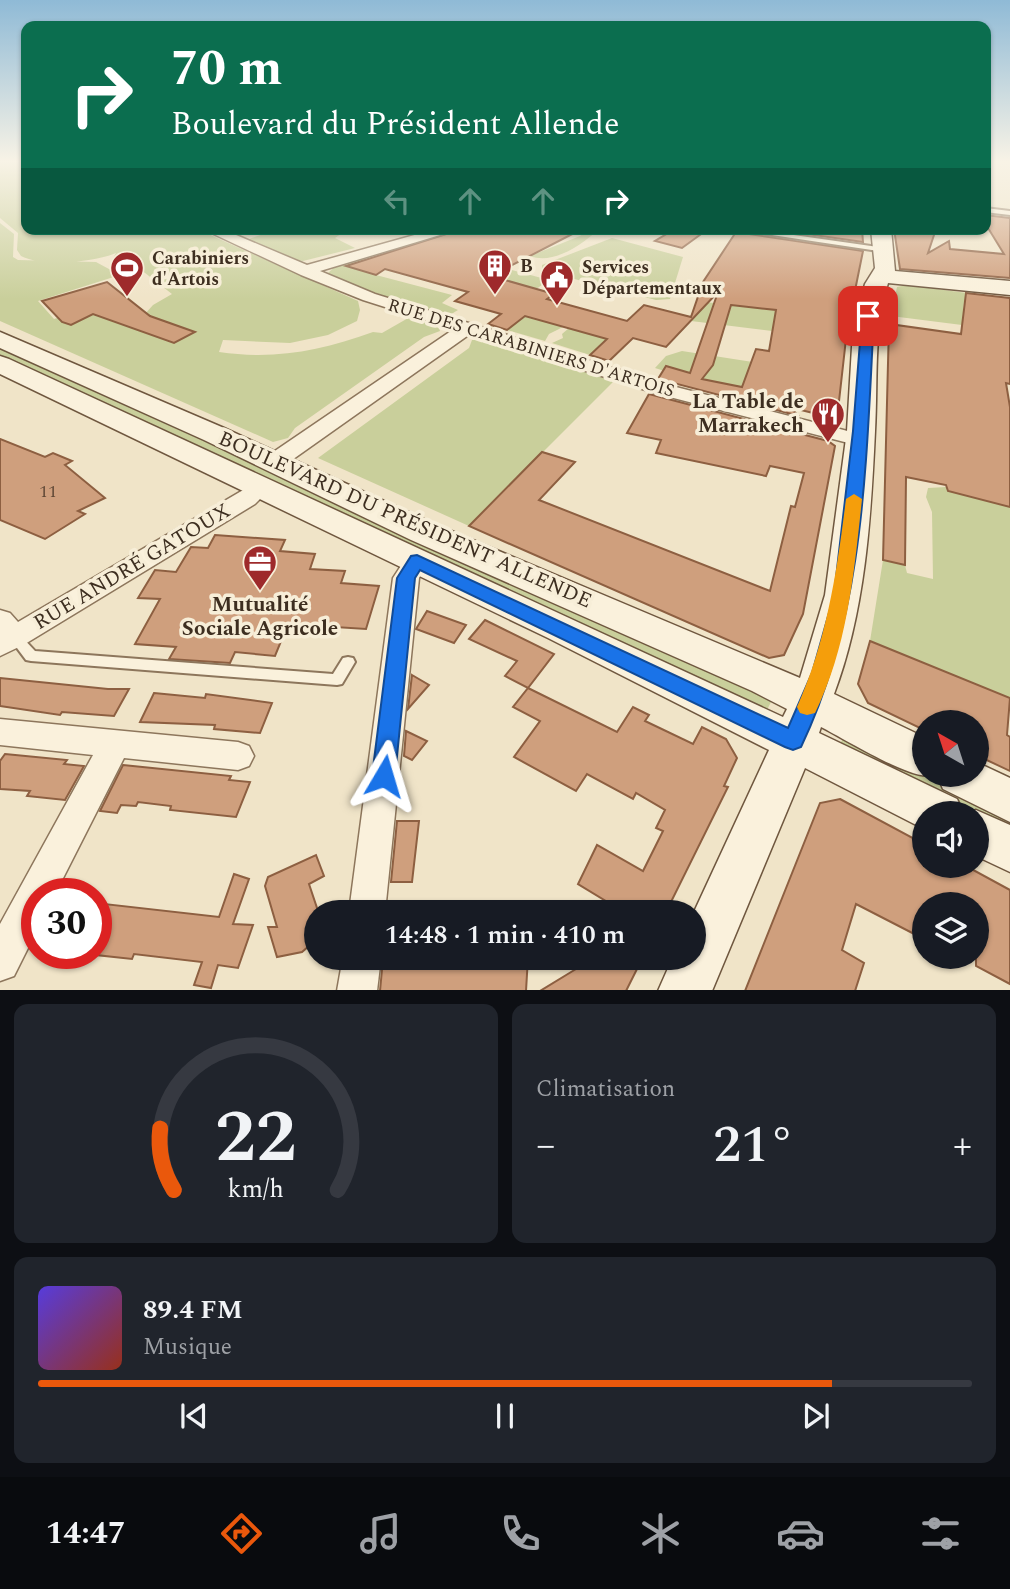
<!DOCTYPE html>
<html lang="fr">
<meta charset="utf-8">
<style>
body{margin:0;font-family:Spectral,serif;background:#20242c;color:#f1f3f6;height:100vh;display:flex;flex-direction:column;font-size:26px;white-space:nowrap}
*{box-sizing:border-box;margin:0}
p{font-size:23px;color:#9ea1a6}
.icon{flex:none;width:38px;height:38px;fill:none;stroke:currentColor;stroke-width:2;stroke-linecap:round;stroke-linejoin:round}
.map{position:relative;height:990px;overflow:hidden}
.side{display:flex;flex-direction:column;gap:14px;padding:14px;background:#0d0f14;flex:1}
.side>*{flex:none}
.guide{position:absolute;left:21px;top:21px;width:970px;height:214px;border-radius:14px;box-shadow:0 2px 5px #0004;background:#0b6e4f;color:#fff;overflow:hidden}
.needle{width:46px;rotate:321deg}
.fabs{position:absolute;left:912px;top:710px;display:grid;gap:14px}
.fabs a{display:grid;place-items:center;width:77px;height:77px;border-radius:50%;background:#171b24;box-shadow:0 2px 5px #0004;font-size:35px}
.speed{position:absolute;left:21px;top:878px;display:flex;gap:14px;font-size:35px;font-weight:700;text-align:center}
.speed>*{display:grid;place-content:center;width:91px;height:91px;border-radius:50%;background:#171b24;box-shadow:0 2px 5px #0004;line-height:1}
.speed .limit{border:10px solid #d22;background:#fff;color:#111}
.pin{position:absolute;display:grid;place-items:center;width:60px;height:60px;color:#fff;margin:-30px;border-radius:14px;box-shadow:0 4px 10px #0006}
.me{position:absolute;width:77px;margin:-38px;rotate:7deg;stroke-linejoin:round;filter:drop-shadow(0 0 5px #0008)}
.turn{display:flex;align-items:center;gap:24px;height:147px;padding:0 35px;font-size:32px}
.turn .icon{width:91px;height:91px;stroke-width:2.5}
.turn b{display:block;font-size:49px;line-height:60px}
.lanes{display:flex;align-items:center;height:66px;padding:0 35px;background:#0003;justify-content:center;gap:35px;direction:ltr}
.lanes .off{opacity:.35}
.big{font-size:52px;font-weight:600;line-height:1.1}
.side .tile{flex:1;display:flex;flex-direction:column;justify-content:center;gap:10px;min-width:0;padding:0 24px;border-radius:14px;background:#20242c}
.side .dial{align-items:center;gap:0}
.dial svg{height:182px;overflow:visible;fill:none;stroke:#363941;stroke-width:7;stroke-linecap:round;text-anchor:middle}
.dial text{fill:#f1f3f6;stroke:none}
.song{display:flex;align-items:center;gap:21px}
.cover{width:84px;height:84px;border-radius:10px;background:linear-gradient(135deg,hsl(250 70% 55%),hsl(10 70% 35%))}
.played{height:7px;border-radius:4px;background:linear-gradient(90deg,#ea580c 85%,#363941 85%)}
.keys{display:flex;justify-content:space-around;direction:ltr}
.heat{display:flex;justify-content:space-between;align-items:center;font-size:38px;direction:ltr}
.side .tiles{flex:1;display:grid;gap:14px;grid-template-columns:1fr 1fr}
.tile:last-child{grid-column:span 2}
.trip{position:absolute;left:304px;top:900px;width:402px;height:70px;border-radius:35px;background:#171b24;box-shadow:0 2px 5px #0004;font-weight:600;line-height:70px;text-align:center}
.tabs{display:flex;height:112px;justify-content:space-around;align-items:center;background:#090b0e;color:#9ea1a6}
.tabs .icon{width:49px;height:49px}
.tabs .selected{color:#ea580c}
.tabs b{font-size:32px;color:#f1f3f6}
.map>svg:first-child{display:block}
.green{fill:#c9cf9b}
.building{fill:#cf9f7d;stroke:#8d5f41;stroke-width:2;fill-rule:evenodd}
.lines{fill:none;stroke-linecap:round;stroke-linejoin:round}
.lane-casing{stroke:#8d765c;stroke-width:4}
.street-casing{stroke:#8d765c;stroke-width:3}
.secondary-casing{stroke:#6f573f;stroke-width:3}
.lane{fill:#faf1dc;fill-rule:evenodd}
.street{fill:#faf1dc;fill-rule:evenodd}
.secondary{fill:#faf1dc;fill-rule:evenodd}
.route{fill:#1a73e8;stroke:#114b97;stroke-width:2}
.slow{fill:#f59e0b}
.labels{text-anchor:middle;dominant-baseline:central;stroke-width:7;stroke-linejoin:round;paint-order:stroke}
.far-poi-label{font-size:18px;font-weight:bold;fill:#3d2e20;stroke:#f7eed8;text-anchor:start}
.far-street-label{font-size:18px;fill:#3d2e20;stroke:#f7eed8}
.number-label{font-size:18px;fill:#624a37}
.poi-label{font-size:21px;font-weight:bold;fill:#3d2e20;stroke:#f7eed8;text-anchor:end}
.street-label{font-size:21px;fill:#3d2e20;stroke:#f7eed8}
</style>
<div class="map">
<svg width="1010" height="991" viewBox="0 0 1010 991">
<rect width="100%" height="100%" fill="#f0e4c8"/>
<g class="green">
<path d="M0 160H26V229H197L358 301 360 310 357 321 328 335 290 343 223 340 219 352C274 360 321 351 373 332L382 333 410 317 439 328 440 331 424 337 295 428 288 438 273 442 0 321V223L14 234 13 257 18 260 96 262 120 275 38 301 54 319 83 310 145 314 153 305 172 294 140 269 127 273 111 262 116 253C96 262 41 267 21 256L17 250 18 233 0 218Z"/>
<polygon points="278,229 348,229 335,238 355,248 303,261 293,260 246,240"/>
<path d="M590 229H599C582 245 553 265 530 256L580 236Z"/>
<polygon points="612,238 683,257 670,299 656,300 555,274 542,268 542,265"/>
<polygon points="360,258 365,259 363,261 376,275 452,295 442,303 458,310 448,316 376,294 328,273 339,263"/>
<polygon points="504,268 549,280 532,292 486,280"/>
<polygon points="906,285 967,293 979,304 964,302 962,325 891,316 897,287"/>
<polygon points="697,301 780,311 772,331 691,321"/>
<polygon points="533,310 563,327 549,334 545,341 507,330"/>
<polygon points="569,328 614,332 590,355 552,343 563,338 562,334"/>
<polygon points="481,339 614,381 469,526 318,458 469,348 472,340"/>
<polygon points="0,349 773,698 766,712 0,356"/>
<polygon points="682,351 778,366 751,393 733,385 700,381 704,376 676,369 674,374 655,368 666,356"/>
<polygon points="946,487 948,491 1010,507 1010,698 870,641 883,560 905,565 907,573 933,579 932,512 926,497 928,488"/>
<polygon points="844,736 1010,817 1010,836 976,814 966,814 839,746"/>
</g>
<g class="building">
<polygon points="985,215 1010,218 1010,278 900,269 894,229 936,229 928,253 949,241 950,249 1004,254 985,223"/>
<path d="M462 229H582L491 276 554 294 547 299 627 321 644 305 691 317 703 282 736 232 863 251 847 330 837 419 789 407 799 416 658 379 666 366 690 373 718 292 666 347 633 338 609 361 590 355 607 339 525 316 507 330 488 324 501 314 455 301 468 292 385 269 376 275 346 266ZM731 305 776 310 769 351 756 349 742 387 702 379 713 365Z"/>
<polygon points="675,229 708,229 682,248 655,241"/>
<polygon points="772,229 862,229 863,242"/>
<polygon points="107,282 150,316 195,332 174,343 93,314 71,325 62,322 42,301"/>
<polygon points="966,293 1010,298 1010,384 1006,383 1010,407 1010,507 948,491 946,485 906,477 905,565 883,560 889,324 961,334"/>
<polygon points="649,394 828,441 835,446 803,614 784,655 769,658 469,526 542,452 575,462 539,500 770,591 791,506 795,507 804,473 770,466 766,476 656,453 661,440 627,433"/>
<polygon points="0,439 45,457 53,453 72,461 65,465 105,498 78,511 85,514 45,539 0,520"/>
<polygon points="215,535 285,540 280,551 315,554 310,569 345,571 341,583 379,586 366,629 288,624 275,656 235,652 230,663 169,659 176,647 135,644 160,599 138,598 155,570 176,572 191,547 208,548"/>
<polygon points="427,611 466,625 454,643 416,629"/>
<polygon points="485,620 554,654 528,688 505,676 517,661 469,639"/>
<polygon points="870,641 1010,698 1007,735 1010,737 1010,771 976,755 976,723 924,723 924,730 868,703 858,684"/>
<polygon points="412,675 429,685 408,709"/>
<polygon points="0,678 108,689 129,689 114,716 62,712 60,715 0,706"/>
<polygon points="528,688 617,732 633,707 649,715 645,721 693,744 702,727 726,739 737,758 724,786 728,787 666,912 624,912 578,884 597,845 643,871 663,831 656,828 665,810 636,793 633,799 587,774 576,791 514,757 540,721 513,707"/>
<polygon points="154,693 205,698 206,694 272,703 260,733 214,729 215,725 140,722"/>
<polygon points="406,731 427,741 412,760 404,756"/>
<polygon points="5,754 67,760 64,764 84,766 65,800 27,796 30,791 0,789 0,761"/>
<polygon points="123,765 231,776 229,780 250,782 236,817 170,810 171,806 138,802 136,806 121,805 117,813 100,811"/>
<polygon points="840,799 924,844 924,866 966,866 1010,890 1010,984 976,966 976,905 924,905 924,939 856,904 842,950 864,963 855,991 745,991 820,803"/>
<polygon points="397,821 419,821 412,882 391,882"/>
<polygon points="316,855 324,876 309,884 317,908 317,939 302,952 277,957 268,927 277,927 265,886 268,877"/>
<polygon points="234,874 249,879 233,924 253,925 238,968 218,965 211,988 194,985 202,962 134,954 132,959 96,955 96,903 219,917"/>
<polygon points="402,957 528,957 526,991 380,991 383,959 402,961"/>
<polygon points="569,957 643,957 626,991 540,991 576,969"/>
</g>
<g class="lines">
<g class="lane-casing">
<g id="lane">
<polygon points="985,208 1010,211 1010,215 985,212"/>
<polygon points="733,229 752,229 885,248 888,250 885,252"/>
<polygon points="15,632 19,634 35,651 333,674 343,658 348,657 353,658 355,662 342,684 337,685 31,661 26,660 11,640 9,637 11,634"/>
</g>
</g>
<g class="street-casing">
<g id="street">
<polygon points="203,229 222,229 307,265 436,229 460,229 320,271 375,294 672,386 867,436 870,440 860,446 658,394 470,334 282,467 266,467 263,462 266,457 454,329 363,300 301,275"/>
<polygon points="262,479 270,481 273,486 255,504 25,644 0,656 0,610 10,613 18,622"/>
<polygon points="417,552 426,555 429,561 419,578 385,912 349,912 393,578 408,555"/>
<polygon points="0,719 238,742 249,746 254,756 249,766 238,770 124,758 55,894 37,894 37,930 14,976 0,981 0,924 93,755 0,745"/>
<polygon points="343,957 381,957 377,991 337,991"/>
</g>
</g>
<g class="secondary-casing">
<g id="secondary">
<path d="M871 229H891L895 271 1010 281V295L888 283C873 332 878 381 875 431 871 519 865 612 834 694L924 737V775H929C911 780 841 737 821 727L819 733 957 799 964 814H924V829L805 768 712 991H658L673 957H695L694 912 769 750 548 638 0 374V356L9 359 783 717 787 709 752 691 411 540 204 440 0 348V332L224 428 435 524 800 678 825 595 847 431 853 330 865 284 875 268Z"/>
<polygon points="976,762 1010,778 1010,822 943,789 937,775 976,775"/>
<polygon points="976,810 1010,825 1010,872 976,856 976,814 966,814"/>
</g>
</g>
<use href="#lane" class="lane"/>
<use href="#street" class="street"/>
<use href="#secondary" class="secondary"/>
</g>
<linearGradient id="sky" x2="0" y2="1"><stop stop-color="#8fbad6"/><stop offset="0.54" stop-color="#f8f3e6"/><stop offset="1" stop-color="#f8f3e6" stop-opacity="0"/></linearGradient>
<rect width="1010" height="299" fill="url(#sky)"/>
<path class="route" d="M868 312 874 316C866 462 865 614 801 747L793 750 785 747 420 570 415 578 395 776 392 783 384 786 376 783 372 776 397 578 411 556 417 555 788 728 812 673 834 595 853 431 862 316Z"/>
<path class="slow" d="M854 494 862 499C854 572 848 646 815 713L807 715 800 713 797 707C827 640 837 571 846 499Z"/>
<defs>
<g id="building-pin" transform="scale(1.75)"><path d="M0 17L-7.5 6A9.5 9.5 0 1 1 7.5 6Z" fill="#9e2a2b" stroke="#f7eed8"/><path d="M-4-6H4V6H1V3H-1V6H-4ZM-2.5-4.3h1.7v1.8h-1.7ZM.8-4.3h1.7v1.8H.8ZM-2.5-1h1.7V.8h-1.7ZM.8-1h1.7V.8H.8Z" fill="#fff"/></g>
<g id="stadium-pin" transform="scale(1.75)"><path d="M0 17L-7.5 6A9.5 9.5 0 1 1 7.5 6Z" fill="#9e2a2b" stroke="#f7eed8"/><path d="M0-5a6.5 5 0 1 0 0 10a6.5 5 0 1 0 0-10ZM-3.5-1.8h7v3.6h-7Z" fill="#fff"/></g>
<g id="civic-pin" transform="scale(1.75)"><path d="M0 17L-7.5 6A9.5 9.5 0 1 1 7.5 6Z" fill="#9e2a2b" stroke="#f7eed8"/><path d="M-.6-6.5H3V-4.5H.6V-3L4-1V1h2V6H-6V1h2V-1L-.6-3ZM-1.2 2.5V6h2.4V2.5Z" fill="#fff"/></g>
<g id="restaurant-pin" transform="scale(1.75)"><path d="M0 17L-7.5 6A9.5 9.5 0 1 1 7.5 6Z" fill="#9e2a2b" stroke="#f7eed8"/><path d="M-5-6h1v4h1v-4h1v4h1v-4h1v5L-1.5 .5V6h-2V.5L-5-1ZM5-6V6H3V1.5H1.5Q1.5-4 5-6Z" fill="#fff"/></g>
<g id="office-pin" transform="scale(1.75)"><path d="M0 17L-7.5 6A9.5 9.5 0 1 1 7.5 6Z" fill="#9e2a2b" stroke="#f7eed8"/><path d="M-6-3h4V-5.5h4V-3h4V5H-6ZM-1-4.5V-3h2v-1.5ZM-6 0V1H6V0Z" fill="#fff"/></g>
</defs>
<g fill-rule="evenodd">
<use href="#building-pin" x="495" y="266"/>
<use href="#stadium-pin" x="127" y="268"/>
<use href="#civic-pin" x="557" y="277"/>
<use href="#restaurant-pin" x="828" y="414"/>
<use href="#office-pin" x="260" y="562"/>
</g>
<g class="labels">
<g class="far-poi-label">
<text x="152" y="258">Carabiniers<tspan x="152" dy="21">d'Artois</tspan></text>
<text x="520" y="266">B</text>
<text x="582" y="267">Services<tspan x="582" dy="21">Départementaux</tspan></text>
</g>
<g class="far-street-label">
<text transform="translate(531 348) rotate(17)">RUE DES CARABINIERS D'ARTOIS</text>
</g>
<g class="number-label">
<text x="48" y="491">11</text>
</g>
<g class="poi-label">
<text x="804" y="402">La Table de<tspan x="804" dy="24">Marrakech</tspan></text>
<text x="260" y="605" text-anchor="middle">Mutualité<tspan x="260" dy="24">Sociale Agricole</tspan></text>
</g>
<g class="street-label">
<text transform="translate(405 520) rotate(24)">BOULEVARD DU PRÉSIDENT ALLENDE</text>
<text transform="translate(132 567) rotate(-31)">RUE ANDRÉ GATOUX</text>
</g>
</g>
</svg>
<div class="fabs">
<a><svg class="needle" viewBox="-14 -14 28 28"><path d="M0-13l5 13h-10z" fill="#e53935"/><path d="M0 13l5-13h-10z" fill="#9ea1a6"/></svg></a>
<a><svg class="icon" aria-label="sound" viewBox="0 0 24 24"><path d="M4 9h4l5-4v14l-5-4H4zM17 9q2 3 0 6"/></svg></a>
<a><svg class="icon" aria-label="layers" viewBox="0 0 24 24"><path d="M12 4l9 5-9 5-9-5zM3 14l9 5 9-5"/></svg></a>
</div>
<div class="speed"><div class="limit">30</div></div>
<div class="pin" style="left:868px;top:316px;background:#d93025"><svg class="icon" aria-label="arrive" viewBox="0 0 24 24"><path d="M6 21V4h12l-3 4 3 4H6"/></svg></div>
<svg class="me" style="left:384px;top:776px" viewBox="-20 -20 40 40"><path d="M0-17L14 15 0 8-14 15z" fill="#1a73e8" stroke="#fff" stroke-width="4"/></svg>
<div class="trip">14:48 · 1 min · 410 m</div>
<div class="guide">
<div class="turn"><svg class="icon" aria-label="right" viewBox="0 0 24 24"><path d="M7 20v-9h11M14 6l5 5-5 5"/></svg><div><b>70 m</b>Boulevard du Président Allende</div></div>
<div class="lanes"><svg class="icon off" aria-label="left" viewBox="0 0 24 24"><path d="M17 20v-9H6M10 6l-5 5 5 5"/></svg><svg class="icon off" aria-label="ahead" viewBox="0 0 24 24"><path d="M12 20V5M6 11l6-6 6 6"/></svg><svg class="icon off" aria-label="ahead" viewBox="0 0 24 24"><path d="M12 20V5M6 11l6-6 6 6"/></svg><svg class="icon" aria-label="right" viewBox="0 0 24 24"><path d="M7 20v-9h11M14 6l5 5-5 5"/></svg></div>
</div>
</div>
<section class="side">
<div class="tiles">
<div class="tile dial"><svg viewBox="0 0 100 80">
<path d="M14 69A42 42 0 1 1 86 69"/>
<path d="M14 69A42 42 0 0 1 8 42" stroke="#ea580c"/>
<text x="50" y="56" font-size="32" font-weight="700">22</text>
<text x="50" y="72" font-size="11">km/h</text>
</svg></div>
<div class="tile"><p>Climatisation</p>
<div class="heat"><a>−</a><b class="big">21°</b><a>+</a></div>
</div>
<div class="tile">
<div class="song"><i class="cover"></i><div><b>89.4 FM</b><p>Musique</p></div></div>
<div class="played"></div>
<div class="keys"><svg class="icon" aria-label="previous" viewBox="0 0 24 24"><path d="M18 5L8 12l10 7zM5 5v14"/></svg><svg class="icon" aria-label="pause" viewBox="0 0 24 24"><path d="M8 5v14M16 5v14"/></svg><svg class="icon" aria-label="next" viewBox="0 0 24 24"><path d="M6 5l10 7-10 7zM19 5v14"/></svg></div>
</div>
</div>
</section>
<nav class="tabs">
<b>14:47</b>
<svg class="icon selected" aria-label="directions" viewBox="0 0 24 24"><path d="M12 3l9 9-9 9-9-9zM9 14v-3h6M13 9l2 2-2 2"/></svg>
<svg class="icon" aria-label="music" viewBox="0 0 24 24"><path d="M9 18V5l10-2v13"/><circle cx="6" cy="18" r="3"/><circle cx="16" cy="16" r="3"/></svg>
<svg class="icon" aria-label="phone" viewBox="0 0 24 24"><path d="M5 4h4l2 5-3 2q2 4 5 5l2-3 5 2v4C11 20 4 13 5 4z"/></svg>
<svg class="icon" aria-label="climate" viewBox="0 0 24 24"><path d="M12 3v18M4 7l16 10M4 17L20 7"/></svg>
<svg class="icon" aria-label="car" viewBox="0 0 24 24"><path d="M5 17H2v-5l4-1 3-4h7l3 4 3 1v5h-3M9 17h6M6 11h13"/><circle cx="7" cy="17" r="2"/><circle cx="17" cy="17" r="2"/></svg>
<svg class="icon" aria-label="filters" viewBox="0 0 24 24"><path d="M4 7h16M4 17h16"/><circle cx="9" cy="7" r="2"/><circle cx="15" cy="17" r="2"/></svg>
</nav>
